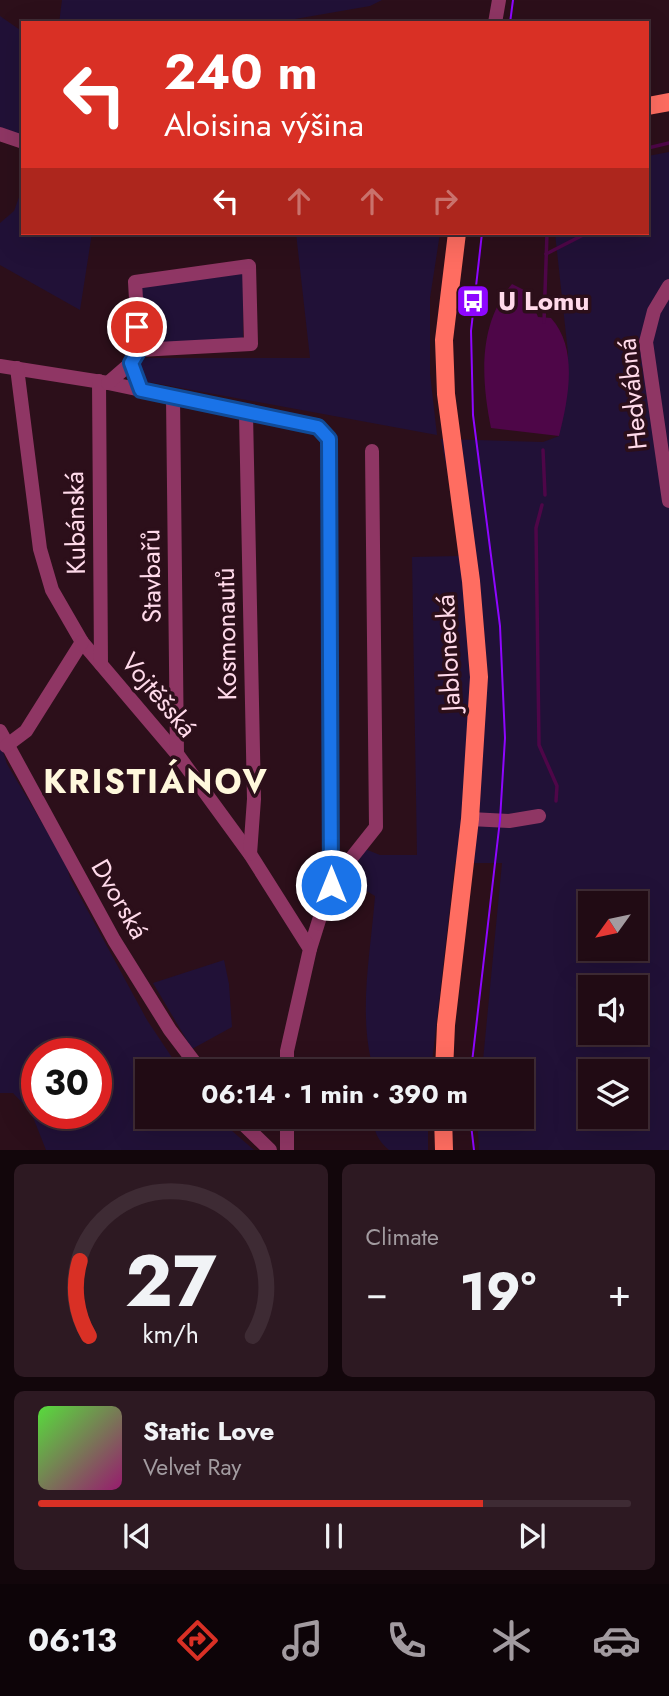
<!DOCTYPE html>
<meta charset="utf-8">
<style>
body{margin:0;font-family:Jost,sans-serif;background:#2d1922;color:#f1f3f6;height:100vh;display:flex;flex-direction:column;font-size:26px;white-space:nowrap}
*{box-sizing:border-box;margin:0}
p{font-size:23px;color:#a29ba0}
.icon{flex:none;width:38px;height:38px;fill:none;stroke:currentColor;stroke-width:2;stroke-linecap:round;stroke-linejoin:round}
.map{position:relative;height:1150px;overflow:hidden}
.side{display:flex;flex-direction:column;gap:14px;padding:14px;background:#12060b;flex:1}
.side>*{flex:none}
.top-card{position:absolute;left:21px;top:21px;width:628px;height:214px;border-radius:0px;box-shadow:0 7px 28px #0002,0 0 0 2px #3e2b34;background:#d93025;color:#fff;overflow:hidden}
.needle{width:46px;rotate:237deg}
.fabs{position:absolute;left:578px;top:891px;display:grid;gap:14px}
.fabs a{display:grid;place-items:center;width:70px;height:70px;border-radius:0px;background:#210b14;box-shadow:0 7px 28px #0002,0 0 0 2px #3e2b34;font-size:35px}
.speed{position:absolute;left:21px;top:1038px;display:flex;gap:14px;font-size:35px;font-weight:700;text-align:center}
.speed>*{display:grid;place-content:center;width:91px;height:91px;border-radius:50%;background:#210b14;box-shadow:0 7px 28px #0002,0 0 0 2px #3e2b34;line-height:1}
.speed .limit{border:10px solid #d22;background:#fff;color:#111}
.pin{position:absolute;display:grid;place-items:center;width:60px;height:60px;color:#fff;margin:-30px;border:4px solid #fff;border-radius:50%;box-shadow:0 2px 7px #0007}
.me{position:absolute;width:77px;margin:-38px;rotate:0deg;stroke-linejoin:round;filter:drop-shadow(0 0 5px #0008)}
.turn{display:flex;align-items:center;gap:24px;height:147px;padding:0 28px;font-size:32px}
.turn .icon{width:91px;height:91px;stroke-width:2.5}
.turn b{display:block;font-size:49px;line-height:60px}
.lanes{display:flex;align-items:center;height:66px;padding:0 28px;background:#0003;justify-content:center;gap:35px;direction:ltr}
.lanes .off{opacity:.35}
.big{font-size:52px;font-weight:700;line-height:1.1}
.side .tile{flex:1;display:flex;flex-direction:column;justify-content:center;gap:10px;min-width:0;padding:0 24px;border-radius:10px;background:#2d1922}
.side .dial{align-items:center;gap:0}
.dial svg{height:182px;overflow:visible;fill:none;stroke:#3e2b34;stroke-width:7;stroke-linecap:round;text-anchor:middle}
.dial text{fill:#f1f3f6;stroke:none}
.song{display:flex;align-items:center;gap:21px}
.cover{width:84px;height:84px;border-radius:10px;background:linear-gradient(135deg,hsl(110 70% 55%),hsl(320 70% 35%))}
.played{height:7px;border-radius:4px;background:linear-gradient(90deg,#d93025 75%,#3e2b34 75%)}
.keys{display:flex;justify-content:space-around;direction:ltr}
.heat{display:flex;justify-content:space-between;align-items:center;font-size:38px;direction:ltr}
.side .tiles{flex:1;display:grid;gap:14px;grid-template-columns:1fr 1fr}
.tile:last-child{grid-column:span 2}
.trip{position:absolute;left:135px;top:1059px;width:399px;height:70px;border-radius:0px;background:#210b14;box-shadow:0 7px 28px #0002,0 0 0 2px #3e2b34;font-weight:700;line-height:70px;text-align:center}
.dock{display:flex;height:112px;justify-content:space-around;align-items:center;background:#0d0408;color:#a29ba0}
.dock .icon{width:49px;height:49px}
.dock .selected{color:#d93025}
.dock b{font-size:32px;color:#f1f3f6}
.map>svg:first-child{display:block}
.green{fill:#211137;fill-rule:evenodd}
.water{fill:#4e0648}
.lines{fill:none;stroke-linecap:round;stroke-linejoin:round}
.stream{stroke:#4e0648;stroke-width:3.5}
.minor{stroke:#8f3664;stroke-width:14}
.major{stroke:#ff6d61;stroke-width:18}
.tram{stroke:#8e06ff;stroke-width:2}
.route-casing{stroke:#114b97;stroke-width:18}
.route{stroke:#1a73e8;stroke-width:12}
.labels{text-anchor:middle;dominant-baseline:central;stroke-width:7;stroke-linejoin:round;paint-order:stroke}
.poi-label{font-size:26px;font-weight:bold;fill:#ffdaea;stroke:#2c0f1a;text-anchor:start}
.street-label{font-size:26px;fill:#ffdaea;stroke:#2c0f1a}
.district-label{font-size:33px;font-weight:bold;letter-spacing:2px;fill:#fff8dc;stroke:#2c0f1a}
</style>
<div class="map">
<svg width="669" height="1150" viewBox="0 0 669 1150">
<rect width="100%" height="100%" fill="#2c0f1a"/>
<g class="green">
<polygon points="62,0 382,0 370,6 272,23 59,23"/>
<polygon points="0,16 23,32 23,142 0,134"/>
<path d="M669 152V1150H479L477 1117 522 1116V1071H482L502 863H455L431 1071H377L378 1061 371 1060C359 1008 371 949 375 896L345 878 365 849 380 855H417L412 557 459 556 452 496 441 439 543 442 559 436 568 353 555 233H648V156ZM590 903H635V948H590ZM590 987H635V1032H590ZM590 1071H635V1116H590Z"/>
<polygon points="23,186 23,233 92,233 80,310 0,265 0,223 14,211"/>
<polygon points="296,233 440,233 430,298 430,373 437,435 138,380 141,358 310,358"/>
<polygon points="244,273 243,338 140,348 137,284"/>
<path d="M0 742 7 764 66 863 70 878 147 1020 181 1071H147V1116L216 1117 254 1150H46L31 1112 13 1093H0ZM37 1054H96V1113H37Z"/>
<polygon points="224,960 229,984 232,1027 192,1049 153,983"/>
<path d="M374 1117H428V1150H389C378 1141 373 1131 374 1117Z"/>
</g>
<path class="water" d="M512 284 528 292 538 317 551 318C579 349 568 400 559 436L491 428C481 378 478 324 512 284Z"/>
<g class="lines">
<g class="stream">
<polyline points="648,148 669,143"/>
<polyline points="546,254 587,233"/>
<polyline points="544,322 547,233"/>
<polyline points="543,450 545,495"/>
<polyline points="542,505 536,528 539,745 557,786 556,801"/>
</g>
<g class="minor">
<polyline points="495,23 499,0"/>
<polyline points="0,134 23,142"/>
<polyline points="669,286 654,311 646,342 669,501"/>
<polyline points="0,366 108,383 318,427 329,439 330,885 310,949"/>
<polyline points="17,368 40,549 52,590 82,642 177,754 250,854 310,949 287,1051 287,1071"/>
<polyline points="99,381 101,664"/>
<polyline points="108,383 131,363 139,350 135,282 249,266 251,344 139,350"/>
<polyline points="173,397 177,754"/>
<polyline points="246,414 254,799 250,854"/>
<polyline points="0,731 114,940 170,1030 201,1071"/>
<polyline points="6,746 26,731 82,642"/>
<polyline points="470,819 509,821 539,816"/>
<polyline points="330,885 376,827 372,451"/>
<polyline points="235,1116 270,1150"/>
<polyline points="287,1150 287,1116"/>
</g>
<g class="major">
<polyline points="648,106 669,102"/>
<polyline points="444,1071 446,1025 470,819 479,677 471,581 446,394 444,340 457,233"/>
<polyline points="443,1116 444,1150"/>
</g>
<g class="tram">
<polyline points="510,23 513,0"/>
<polyline points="471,1071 500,820 505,738 500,626 473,415 471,331 482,233"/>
<polyline points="470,1116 474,1150"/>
</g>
</g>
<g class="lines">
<g class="route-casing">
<polyline id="route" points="137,327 139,350 131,363 141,390 318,427 329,439 331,885"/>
</g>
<use href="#route" class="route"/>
</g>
<defs>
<g id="bus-square" transform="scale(1.75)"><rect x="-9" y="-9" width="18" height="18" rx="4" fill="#8e06ff" stroke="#2c0f1a"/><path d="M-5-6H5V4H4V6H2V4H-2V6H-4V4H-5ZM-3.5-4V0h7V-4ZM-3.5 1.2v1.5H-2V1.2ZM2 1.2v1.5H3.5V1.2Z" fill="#fff"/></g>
</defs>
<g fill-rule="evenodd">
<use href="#bus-square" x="473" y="301"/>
</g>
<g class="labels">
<g class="poi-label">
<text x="498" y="301">U Lomu</text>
</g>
<g class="street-label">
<text transform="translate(632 394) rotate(-96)">Hedvábná</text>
<text transform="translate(75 523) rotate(-91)">Kubánská</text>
<text transform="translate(151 576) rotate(-91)">Stavbařů</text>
<text transform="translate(226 634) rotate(-91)">Kosmonautů</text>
<text transform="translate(448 653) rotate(-93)">Jablonecká</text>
<text transform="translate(159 695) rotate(50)">Vojtěšská</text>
<text transform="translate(120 899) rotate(60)">Dvorská</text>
</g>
<g class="district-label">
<text x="156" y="781">KRISTIÁNOV</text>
</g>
</g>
</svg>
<div class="fabs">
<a><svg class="needle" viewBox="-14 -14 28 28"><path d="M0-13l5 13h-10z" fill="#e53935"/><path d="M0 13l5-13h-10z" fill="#a29ba0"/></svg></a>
<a><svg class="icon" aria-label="sound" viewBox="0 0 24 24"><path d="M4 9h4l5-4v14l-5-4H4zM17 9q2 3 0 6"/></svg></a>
<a><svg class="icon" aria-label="layers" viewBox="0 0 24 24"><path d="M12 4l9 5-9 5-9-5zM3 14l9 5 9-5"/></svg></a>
</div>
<div class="speed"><div class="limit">30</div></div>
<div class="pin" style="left:137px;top:327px;background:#d93025"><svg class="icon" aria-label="arrive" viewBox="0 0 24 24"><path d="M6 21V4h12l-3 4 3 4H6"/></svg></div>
<svg class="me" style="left:331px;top:885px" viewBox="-20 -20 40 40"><circle r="17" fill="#1a73e8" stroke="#fff" stroke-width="3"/><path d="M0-11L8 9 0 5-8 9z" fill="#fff"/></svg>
<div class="trip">06:14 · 1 min · 390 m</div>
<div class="top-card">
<div class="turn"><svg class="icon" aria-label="left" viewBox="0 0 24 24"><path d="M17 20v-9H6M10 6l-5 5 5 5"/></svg><div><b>240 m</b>Aloisina výšina</div></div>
<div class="lanes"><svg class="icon" aria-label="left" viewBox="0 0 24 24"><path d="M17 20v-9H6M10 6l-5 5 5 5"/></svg><svg class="icon off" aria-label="ahead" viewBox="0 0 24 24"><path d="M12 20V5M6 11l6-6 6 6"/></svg><svg class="icon off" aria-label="ahead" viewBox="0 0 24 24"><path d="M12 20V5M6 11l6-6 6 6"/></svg><svg class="icon off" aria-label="right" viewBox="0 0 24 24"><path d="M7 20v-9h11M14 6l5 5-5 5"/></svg></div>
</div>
</div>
<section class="side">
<div class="tiles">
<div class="tile dial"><svg viewBox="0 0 100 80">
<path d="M14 69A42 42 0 1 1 86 69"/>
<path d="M14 69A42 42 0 0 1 10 36" stroke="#d93025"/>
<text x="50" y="56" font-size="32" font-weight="700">27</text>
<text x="50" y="72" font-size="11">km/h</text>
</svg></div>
<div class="tile"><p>Climate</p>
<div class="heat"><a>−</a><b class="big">19°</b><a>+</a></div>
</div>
<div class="tile">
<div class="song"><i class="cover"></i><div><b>Static Love</b><p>Velvet Ray</p></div></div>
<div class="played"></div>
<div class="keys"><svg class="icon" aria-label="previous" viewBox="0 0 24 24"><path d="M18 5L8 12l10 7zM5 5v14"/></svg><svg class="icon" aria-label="pause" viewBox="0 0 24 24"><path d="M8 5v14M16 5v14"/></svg><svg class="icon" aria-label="next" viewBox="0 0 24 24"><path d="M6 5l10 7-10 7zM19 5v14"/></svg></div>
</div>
</div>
</section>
<nav class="dock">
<b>06:13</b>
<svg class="icon selected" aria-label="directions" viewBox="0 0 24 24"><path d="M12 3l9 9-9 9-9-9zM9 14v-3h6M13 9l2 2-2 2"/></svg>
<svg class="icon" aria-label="music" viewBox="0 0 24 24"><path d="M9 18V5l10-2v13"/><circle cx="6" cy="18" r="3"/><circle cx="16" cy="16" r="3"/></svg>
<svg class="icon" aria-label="phone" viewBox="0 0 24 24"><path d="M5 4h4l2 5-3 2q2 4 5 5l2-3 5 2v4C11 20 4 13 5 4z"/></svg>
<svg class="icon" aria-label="climate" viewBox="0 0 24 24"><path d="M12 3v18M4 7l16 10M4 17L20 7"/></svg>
<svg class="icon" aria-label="car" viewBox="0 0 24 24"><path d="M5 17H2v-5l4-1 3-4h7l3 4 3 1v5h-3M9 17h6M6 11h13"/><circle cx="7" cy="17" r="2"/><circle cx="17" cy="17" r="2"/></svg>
</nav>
